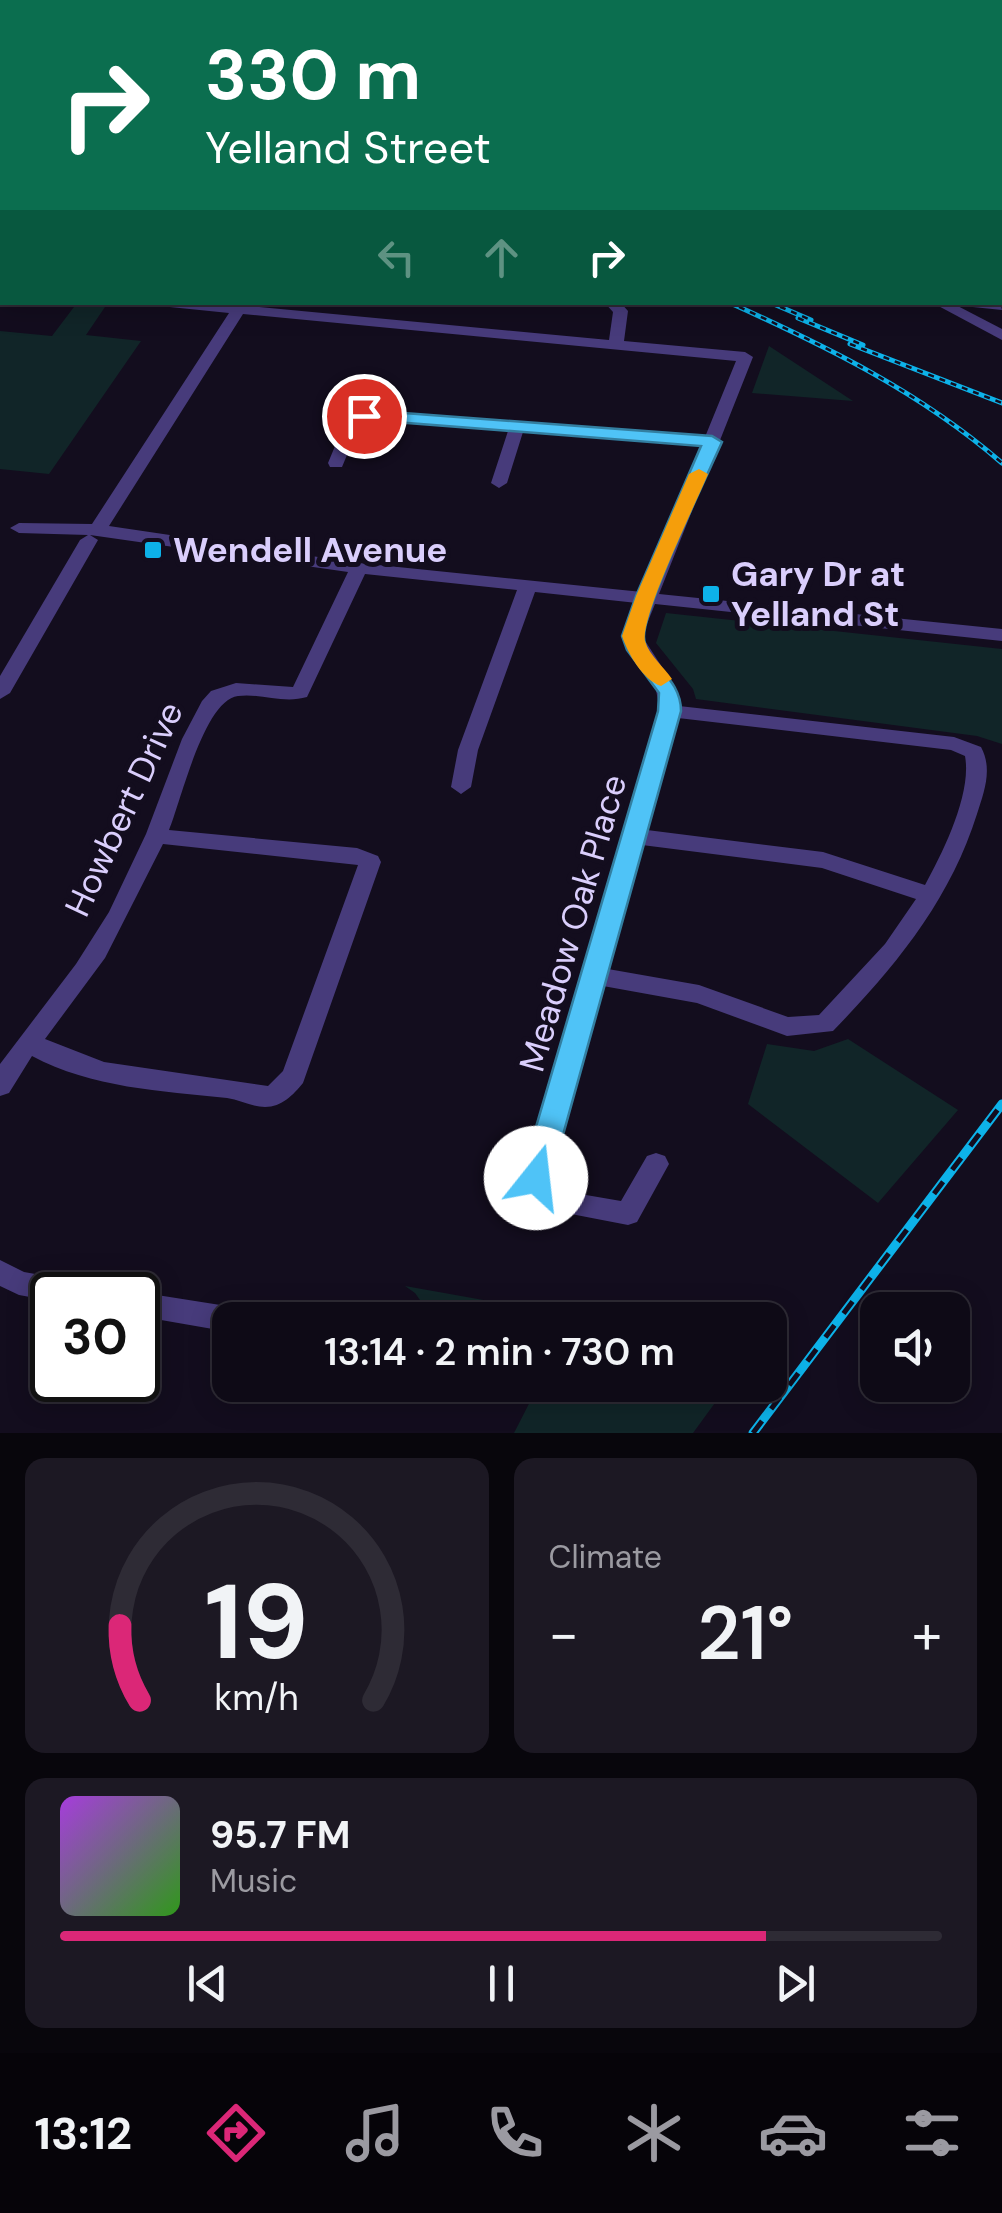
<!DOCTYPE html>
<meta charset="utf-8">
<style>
body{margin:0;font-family:"DM Sans",sans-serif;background:#1c1823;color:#f1f3f6;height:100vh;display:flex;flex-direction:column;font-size:38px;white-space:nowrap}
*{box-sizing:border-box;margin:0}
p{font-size:32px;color:#9b9aa1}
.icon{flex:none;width:55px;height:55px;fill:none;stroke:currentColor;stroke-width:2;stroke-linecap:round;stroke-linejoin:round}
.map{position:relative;height:1433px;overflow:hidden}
.drawer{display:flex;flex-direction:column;gap:25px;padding:25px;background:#08060c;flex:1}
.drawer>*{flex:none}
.banner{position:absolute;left:0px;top:0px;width:1002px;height:305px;box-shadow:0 5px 25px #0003,0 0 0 2px #2e2b35;background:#0b6e4f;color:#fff;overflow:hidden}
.controls{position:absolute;left:860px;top:1292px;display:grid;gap:20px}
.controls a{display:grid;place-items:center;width:110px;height:110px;border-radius:20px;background:#0e0a16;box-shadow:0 5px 25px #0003,0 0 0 2px #2e2b35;font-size:50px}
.speed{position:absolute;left:30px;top:1272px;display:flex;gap:20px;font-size:50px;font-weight:700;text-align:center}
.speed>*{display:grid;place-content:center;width:130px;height:130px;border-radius:50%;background:#0e0a16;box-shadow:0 5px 25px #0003,0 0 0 2px #2e2b35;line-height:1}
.speed .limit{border:5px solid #111;border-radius:15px;background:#fff;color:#111}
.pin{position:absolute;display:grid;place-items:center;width:85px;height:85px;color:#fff;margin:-42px;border:5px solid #fff;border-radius:50%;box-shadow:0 2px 10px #0007}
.me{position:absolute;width:110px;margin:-55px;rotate:16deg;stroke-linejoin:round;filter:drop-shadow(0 0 8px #0008)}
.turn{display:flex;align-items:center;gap:35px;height:210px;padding:0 40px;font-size:45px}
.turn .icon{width:130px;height:130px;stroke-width:2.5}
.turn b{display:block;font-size:70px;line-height:85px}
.lanes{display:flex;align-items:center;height:95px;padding:0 40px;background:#0003;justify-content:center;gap:50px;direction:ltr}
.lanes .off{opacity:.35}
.big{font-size:75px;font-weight:600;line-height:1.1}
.drawer .card{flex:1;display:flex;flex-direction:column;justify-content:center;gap:15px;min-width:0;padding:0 35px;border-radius:20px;background:#1c1823}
.drawer .dial{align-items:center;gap:0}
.dial svg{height:260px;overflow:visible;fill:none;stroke:#2e2b35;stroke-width:7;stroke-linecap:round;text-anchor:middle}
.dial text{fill:#f1f3f6;stroke:none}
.song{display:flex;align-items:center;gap:30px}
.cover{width:120px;height:120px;border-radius:15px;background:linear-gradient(135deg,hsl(280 70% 55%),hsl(110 70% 35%))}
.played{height:10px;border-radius:5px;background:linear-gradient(90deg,#db2777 80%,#2e2b35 80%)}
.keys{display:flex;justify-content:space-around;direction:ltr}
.heat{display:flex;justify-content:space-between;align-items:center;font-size:55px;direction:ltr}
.drawer .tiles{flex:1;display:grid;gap:25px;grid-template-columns:1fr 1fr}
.card:last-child{grid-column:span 2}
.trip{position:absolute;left:212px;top:1302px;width:575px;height:100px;border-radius:20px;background:#0e0a16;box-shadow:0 5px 25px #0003,0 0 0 2px #2e2b35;font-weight:600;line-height:100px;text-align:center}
.menu{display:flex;height:160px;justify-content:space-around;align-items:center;background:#060409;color:#9b9aa1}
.menu .icon{width:70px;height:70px}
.menu .on{color:#db2777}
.menu b{font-size:45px;color:#f1f3f6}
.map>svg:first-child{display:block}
.green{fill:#112528}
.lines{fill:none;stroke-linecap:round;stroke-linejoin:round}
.minor{fill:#473b7b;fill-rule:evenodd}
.major{fill:#d35bf6;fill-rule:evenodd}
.rail-far1-casing{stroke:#0db2e9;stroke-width:5}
.rail-casing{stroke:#0db2e9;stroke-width:9}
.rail-far1{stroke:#130d1e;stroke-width:2.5;stroke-dasharray:6;stroke-linecap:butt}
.rail{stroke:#130d1e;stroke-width:5;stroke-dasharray:15;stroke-linecap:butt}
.route{fill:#4fc3f7;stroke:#337fa1;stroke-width:2.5}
.slow{fill:#f59e0b}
.poi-dot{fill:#0db2e9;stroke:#130d1e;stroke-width:4}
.labels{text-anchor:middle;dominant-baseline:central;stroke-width:10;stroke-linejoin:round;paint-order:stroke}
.poi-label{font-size:35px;font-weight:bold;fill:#dacefc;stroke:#130d1e;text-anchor:start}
.street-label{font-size:35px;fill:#dacefc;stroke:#130d1e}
</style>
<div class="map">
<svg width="1002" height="1433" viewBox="0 0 1002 1433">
<rect width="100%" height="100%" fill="#130d1e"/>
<g class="green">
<polygon points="77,303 107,304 86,335 141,341 49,474 0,469 0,331 52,336"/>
<polygon points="769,346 853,401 752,393"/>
<polygon points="666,613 1002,649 1002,744 977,736 696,699 693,689 656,643"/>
<polygon points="848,1039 958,1110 878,1203 748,1104 767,1044 814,1051"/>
<polygon points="405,1286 596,1320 434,1320 415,1293"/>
<polygon points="513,1385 728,1385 693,1433 514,1433 534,1394"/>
</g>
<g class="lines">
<g class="minor">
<polygon points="152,0 164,0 165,2 154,2"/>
<polygon points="368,0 382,0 383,2 370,2"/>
<rect x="0" y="13" width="2" height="6"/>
<polygon points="0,98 2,99 2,105 0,106"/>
<rect x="0" y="148" width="2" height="8"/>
<polygon points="0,207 2,208 2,216 0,216"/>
<rect x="0" y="285" width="2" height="8"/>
<polygon points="1000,301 1002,310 963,306 956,302"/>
<path d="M153 302 239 305 609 340 613 312 604 302H620L628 311 624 341 745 352 753 357 659 594 1002 629V641L655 604 642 636 671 681 679 706 954 737 981 747C993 769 984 792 977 814 950 900 896 966 833 1031L787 1036 697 1003 603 986 549 1177 557 1190 621 1201 647 1156 656 1153 665 1156 669 1164 637 1222 628 1225 540 1208 523 1178 660 711 656 690 624 636 637 603 535 592 478 750 471 787 461 794 451 787 458 750 517 590 365 574 307 697C283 704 261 693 238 696 204 700 181 801 169 830L357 848 378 856 381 862 303 1083C293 1095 282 1107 265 1107 252 1107 240 1100 227 1098 161 1091 92 1088 32 1056L9 1093 0 1096V1064L76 964 109 912 146 834 182 739 202 701 211 691 236 683 293 687 348 572 90 535 98 540 10 693 0 699V676L80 540 88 535 19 533 10 528 19 523 92 524 229 313 160 306ZM243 314 736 361 705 437 363 410 345 422 328 463 330 467H342L360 424 366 420 508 431 491 483 499 488 507 483 523 432 701 446 642 592 359 563 109 526ZM678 718 951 750 965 756C972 794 943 852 925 885L823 852 647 830ZM163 844 358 865 283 1071 268 1086 104 1062 45 1039 105 958ZM642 845 822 868 916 899 885 944 819 1015 788 1017 699 985 608 969Z"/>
<polygon points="931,302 950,302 1002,329 1002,340"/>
<polygon points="0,1260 24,1272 86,1283 96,1286 100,1295 52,1295 52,1301 19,1295 0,1286"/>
<polygon points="138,1292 233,1307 243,1311 247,1320 230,1320 230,1332 138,1316 138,1295 129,1295"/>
</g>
<g class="major">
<polygon points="606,0 623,0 625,2 608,2"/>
<polygon points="948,0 963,0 965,2 950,2"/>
<rect x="1000" y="24" width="2" height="9"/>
<rect x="1000" y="218" width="2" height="11"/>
</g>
<g class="rail-far1-casing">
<g id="rail-far1">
<path d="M728 302C826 346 920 392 1002 463"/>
<polyline points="769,302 811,320"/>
<polyline points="798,318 863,345"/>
<polyline points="850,344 1002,403"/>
</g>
</g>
<g class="rail-casing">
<polyline id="rail" points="753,1433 1002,1104"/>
</g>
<use href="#rail-far1" class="rail-far1"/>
<use href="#rail" class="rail"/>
</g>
<path class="route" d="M364 410 712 436 722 442C707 476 643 609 644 637 645 664 681 676 681 711L551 1178 547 1187 536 1191 526 1187 521 1178 658 711 659 693 627 650 622 636 636 596 701 446 357 419V412Z"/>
<path class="slow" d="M699 469 708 474C696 503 640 617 645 641 649 655 664 667 672 679L661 686C643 680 628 654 622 636L636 596 689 474Z"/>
<g class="poi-dot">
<rect x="143" y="540" width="20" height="20" rx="5"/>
<rect x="701" y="584" width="20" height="20" rx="5"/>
</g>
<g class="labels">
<g class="poi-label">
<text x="173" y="550">Wendell Avenue</text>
<text x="731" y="574">Gary Dr at<tspan x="731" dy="40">Yelland St</tspan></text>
</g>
<g class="street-label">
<text transform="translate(124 809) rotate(-65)">Howbert Drive</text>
<text transform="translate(573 923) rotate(-74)">Meadow Oak Place</text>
</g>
</g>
</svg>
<div class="controls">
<a><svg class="icon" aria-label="sound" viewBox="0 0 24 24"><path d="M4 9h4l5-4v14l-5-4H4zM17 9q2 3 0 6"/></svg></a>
</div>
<div class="speed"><div class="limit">30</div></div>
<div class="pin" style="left:364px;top:416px;background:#d93025"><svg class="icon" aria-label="arrive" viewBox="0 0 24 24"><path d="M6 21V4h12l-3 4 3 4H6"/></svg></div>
<svg class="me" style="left:536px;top:1178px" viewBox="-20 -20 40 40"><circle r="19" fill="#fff"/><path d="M0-13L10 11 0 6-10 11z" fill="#4fc3f7"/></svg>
<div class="trip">13:14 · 2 min · 730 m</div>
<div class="banner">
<div class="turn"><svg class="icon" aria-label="right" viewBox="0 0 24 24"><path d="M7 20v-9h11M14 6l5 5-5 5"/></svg><div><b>330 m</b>Yelland Street</div></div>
<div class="lanes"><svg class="icon off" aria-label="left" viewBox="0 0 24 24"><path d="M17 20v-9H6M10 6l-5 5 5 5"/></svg><svg class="icon off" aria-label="ahead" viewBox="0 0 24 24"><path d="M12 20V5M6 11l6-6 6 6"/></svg><svg class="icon" aria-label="right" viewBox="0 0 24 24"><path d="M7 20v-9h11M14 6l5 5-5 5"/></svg></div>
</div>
</div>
<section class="drawer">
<div class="tiles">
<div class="card dial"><svg viewBox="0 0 100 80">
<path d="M14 69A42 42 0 1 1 86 69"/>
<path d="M14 69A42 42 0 0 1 8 46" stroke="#db2777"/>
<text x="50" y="56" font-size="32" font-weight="700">19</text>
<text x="50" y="72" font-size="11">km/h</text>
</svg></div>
<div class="card"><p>Climate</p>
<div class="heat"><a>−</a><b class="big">21°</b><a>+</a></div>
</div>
<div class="card">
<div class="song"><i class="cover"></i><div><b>95.7 FM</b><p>Music</p></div></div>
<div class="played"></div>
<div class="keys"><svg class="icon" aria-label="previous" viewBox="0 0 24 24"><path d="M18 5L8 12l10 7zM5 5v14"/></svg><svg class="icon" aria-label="pause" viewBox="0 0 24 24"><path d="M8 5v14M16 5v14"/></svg><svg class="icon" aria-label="next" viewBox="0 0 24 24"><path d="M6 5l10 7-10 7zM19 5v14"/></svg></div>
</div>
</div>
</section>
<nav class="menu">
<b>13:12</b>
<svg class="icon on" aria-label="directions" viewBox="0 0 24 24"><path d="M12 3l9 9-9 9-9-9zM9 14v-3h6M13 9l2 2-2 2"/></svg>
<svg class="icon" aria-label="music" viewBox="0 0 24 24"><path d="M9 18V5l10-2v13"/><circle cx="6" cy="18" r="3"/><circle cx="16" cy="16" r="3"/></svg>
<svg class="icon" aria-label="phone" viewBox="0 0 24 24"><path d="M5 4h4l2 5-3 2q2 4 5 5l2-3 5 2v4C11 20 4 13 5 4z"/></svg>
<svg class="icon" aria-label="climate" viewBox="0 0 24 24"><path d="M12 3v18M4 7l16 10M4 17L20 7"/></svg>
<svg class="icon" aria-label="car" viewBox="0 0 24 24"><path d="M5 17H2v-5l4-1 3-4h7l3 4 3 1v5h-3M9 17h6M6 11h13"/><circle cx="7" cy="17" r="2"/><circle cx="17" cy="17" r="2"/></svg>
<svg class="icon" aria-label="filters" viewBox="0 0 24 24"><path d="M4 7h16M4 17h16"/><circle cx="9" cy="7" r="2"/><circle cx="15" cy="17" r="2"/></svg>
</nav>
